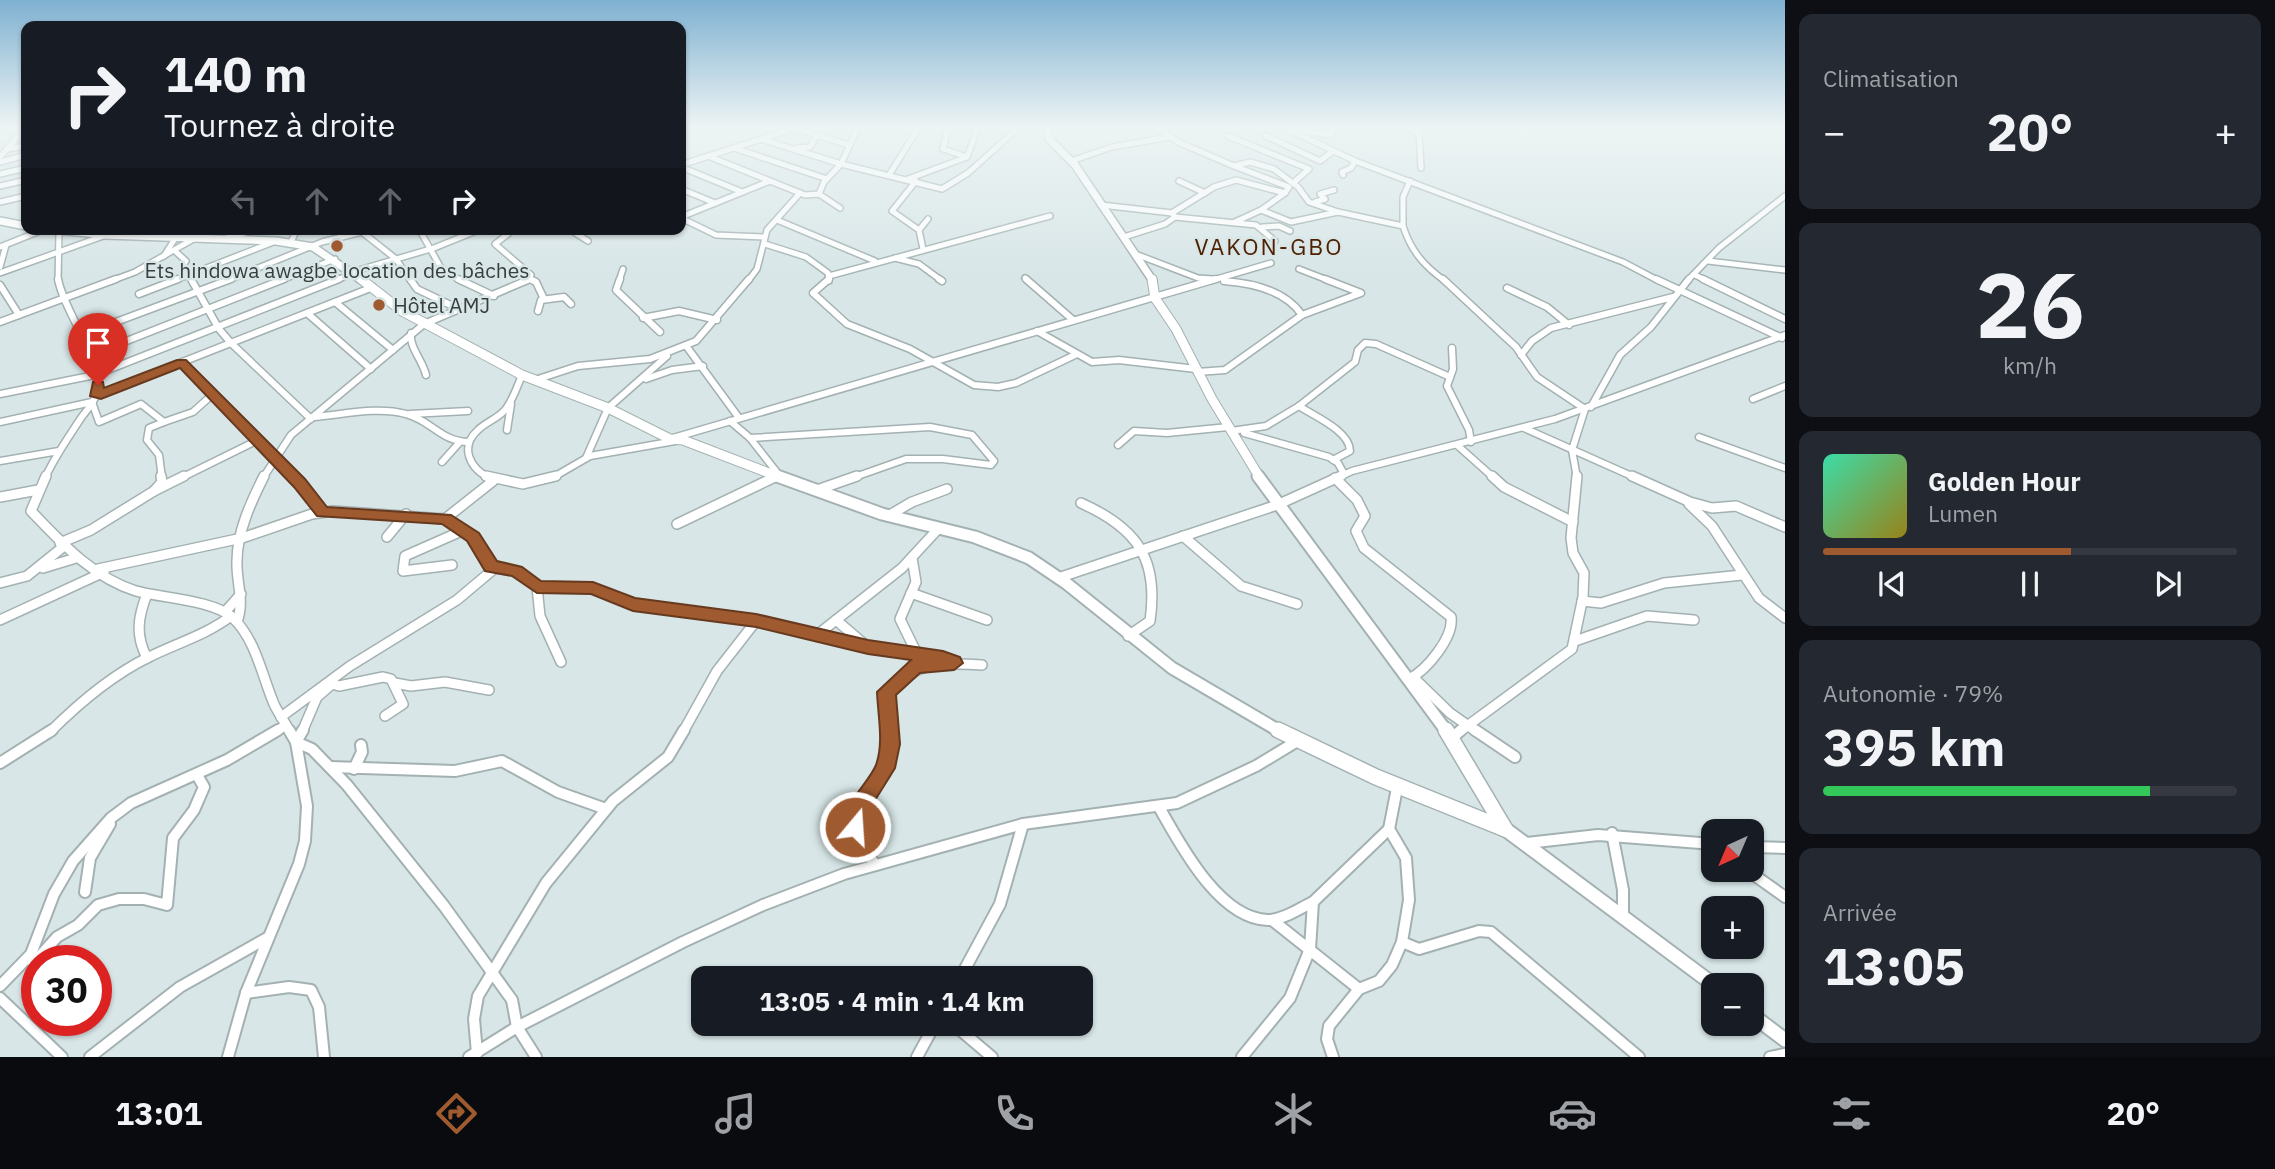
<!DOCTYPE html>
<html lang="fr">
<meta charset="utf-8">
<style>
body{margin:0;font-family:"IBM Plex Sans",sans-serif;background:#242831;color:#f1f3f6;height:100vh;display:flex;flex-direction:column;font-size:26px;white-space:nowrap}
*{box-sizing:border-box;margin:0}
p{font-size:23px;color:#9ea1a6}
.icon{flex:none;width:38px;height:38px;fill:none;stroke:currentColor;stroke-width:2;stroke-linecap:round;stroke-linejoin:round}
.map{position:relative;flex:1;overflow:hidden}
.drawer{display:flex;flex-direction:column;gap:14px;padding:14px;background:#0d0f14;width:490px}
.drawer>*{flex:none}
.top-card{position:absolute;left:21px;top:21px;width:665px;height:214px;border-radius:14px;box-shadow:0 2px 5px #0004;background:#171b24;color:#f1f3f6;overflow:hidden}
.needle{width:46px;rotate:224deg}
.fabs{position:absolute;left:1701px;top:819px;display:grid;gap:14px}
.fabs a{display:grid;place-items:center;width:63px;height:63px;border-radius:14px;background:#171b24;box-shadow:0 2px 5px #0004;font-size:35px}
.speed{position:absolute;left:21px;top:945px;display:flex;gap:14px;font-size:35px;font-weight:700;text-align:center}
.speed>*{display:grid;place-content:center;width:91px;height:91px;border-radius:50%;background:#171b24;box-shadow:0 2px 5px #0004;line-height:1}
.speed .limit{border:10px solid #d22;background:#fff;color:#111}
.pin{position:absolute;display:grid;place-items:center;width:60px;height:60px;color:#fff;margin:-72px -30px;border-radius:50% 50% 50% 0;rotate:-45deg;box-shadow:0 0 7px #0007}
.pin .icon{rotate:45deg}
.me{position:absolute;width:77px;margin:-38px;rotate:18deg;stroke-linejoin:round;filter:drop-shadow(0 0 5px #0008)}
.turn{display:flex;align-items:center;gap:24px;height:147px;padding:0 28px;font-size:32px}
.turn .icon{width:91px;height:91px;stroke-width:2.5}
.turn b{display:block;font-size:49px;line-height:60px}
.lanes{display:flex;align-items:center;height:66px;padding:0 28px;background:#0003;justify-content:center;gap:35px;direction:ltr}
.lanes .off{opacity:.35}
.big{font-size:52px;font-weight:700;line-height:1.1}
.drawer .widget{flex:1;display:flex;flex-direction:column;justify-content:center;gap:10px;min-width:0;padding:0 24px;border-radius:14px;background:#242831}
.drawer .dial{align-items:center;gap:0}
.dial b{font-size:91px;line-height:1}
.song{display:flex;align-items:center;gap:21px}
.cover{width:84px;height:84px;border-radius:10px;background:linear-gradient(135deg,hsl(160 70% 55%),hsl(50 70% 35%))}
.played{height:7px;border-radius:4px;background:linear-gradient(90deg,#9f5a2f 60%,#363941 60%)}
.keys{display:flex;justify-content:space-around;direction:ltr}
.heat{display:flex;justify-content:space-between;align-items:center;font-size:38px;direction:ltr}
.charge{height:10px;border-radius:5px;background:linear-gradient(90deg,#34c759 79%,#363941 0)}
.trip{position:absolute;left:691px;top:966px;width:402px;height:70px;border-radius:14px;background:#171b24;box-shadow:0 2px 5px #0004;font-weight:700;line-height:70px;text-align:center}
.tabs{display:flex;height:112px;justify-content:space-around;align-items:center;background:#090b0e;color:#9ea1a6}
.tabs .icon{width:49px;height:49px}
.tabs .on{color:#9f5a2f}
.tabs b{font-size:32px;color:#f1f3f6}
main{display:flex;flex:1;min-height:0}
.map>svg:first-child{display:block}
.lines{fill:none;stroke-linecap:round;stroke-linejoin:round}
.minor-far3-casing{stroke:#a4b1b2;stroke-width:8}
.minor-far2-casing{stroke:#a4b1b2;stroke-width:9}
.minor-far1-casing{stroke:#a4b1b2;stroke-width:12}
.minor-casing{stroke:#a4b1b2;stroke-width:14}
.tertiary-casing{stroke:#a4b1b2;stroke-width:17}
.secondary-far3-casing{stroke:#a4b1b2;stroke-width:10}
.secondary-far2-casing{stroke:#a4b1b2;stroke-width:11}
.secondary-far1-casing{stroke:#a4b1b2;stroke-width:15}
.secondary-casing{stroke:#a4b1b2;stroke-width:18}
.minor-far3{stroke:#fff;stroke-width:5}
.minor-far2{stroke:#fff;stroke-width:6}
.minor-far1{stroke:#fff;stroke-width:9}
.minor{stroke:#fff;stroke-width:10}
.tertiary{stroke:#fff;stroke-width:13}
.secondary-far3{stroke:#fff;stroke-width:7}
.secondary-far2{stroke:#fff;stroke-width:9}
.secondary-far1{stroke:#fff;stroke-width:11}
.secondary{stroke:#fff;stroke-width:15}
.route{fill:#9f5a2f;stroke:#673a1f;stroke-width:2}
.poi-dot{fill:#9f5a2f;stroke:#d8e6e7;stroke-width:2.5}
.labels{text-anchor:middle;dominant-baseline:central;stroke-width:5;stroke-linejoin:round;paint-order:stroke}
.far-poi-label{font-size:21px;fill:#383e3e;stroke:#d8e6e7}
.far-quarter-label{font-size:23px;letter-spacing:2px;fill:#4e2000;stroke:#d8e6e7}
</style>
<main>
<div class="map">
<svg width="1785" height="1057" viewBox="0 0 1785 1057">
<rect width="100%" height="100%" fill="#d8e6e7"/>
<g class="lines">
<g class="minor-far3-casing">
<g id="minor-far3">
<polyline points="948,127 943,149 967,157"/>
<path d="M1157 127 1178 142 1234 166 1250 162 1274 169 1298 187 1309 202 1338 212 1403 226C1411 251 1424 266 1445 281"/>
<polyline points="1283,127 1355,161 1623,262 1659,281"/>
<polyline points="1402,127 1419,133 1421,168"/>
<polyline points="1472,127 1515,127"/>
<polyline points="795,128 849,145"/>
<polyline points="1296,130 1330,135 1333,129 1339,127"/>
<polyline points="1228,136 1309,169 1293,183"/>
<polyline points="1266,136 1320,161 1333,151"/>
<polyline points="761,139 841,164 942,189 968,173 1019,127"/>
<polyline points="734,148 827,179"/>
<polyline points="797,148 810,147 816,137"/>
<polyline points="7,149 26,146"/>
<polyline points="708,156 805,195 819,194 840,208"/>
<polyline points="0,157 26,127"/>
<polyline points="1071,161 1112,147 1169,137"/>
<polyline points="0,162 26,155"/>
<polyline points="681,165 798,127"/>
<polyline points="681,167 742,192"/>
<polyline points="0,174 26,168"/>
<polyline points="889,175 919,127"/>
<polyline points="1343,175 1342,172 1351,168 1355,161"/>
<polyline points="908,179 967,157 978,127"/>
<polyline points="916,181 892,211 919,230 923,249"/>
<polyline points="1179,181 1205,193"/>
<polyline points="0,186 26,180"/>
<polyline points="681,189 715,203"/>
<polyline points="819,194 824,182 841,164 858,127"/>
<polyline points="0,202 26,196"/>
<polyline points="1315,202 1325,199 1320,194 1334,190"/>
<polyline points="1101,205 1172,213 1214,187 1236,180 1285,193 1289,187 1234,166"/>
<polyline points="1261,210 1285,193"/>
<polyline points="681,217 770,181"/>
<polyline points="1175,217 1256,225 1275,241"/>
<polyline points="681,218 716,235 765,237"/>
<polyline points="777,220 875,261"/>
<polyline points="1235,222 1261,210 1291,222 1338,212"/>
<polyline points="1403,226 1403,197 1410,181"/>
<polyline points="1262,227 1279,226 1290,231"/>
<polyline points="419,229 441,268 461,281"/>
<polyline points="502,229 508,234 495,244 531,275 526,281"/>
<polyline points="569,229 588,241"/>
<polyline points="919,230 928,219"/>
<polyline points="524,231 531,229"/>
<polyline points="362,232 396,259 411,281"/>
<polyline points="1124,237 1165,224 1175,217 1172,213"/>
<polyline points="226,238 261,229"/>
<polyline points="291,242 297,229"/>
<polyline points="765,244 806,257 828,273 829,281"/>
<polyline points="0,247 45,229"/>
<polyline points="175,251 186,261 183,265 192,281"/>
<polyline points="1138,255 1198,278 1213,279"/>
<polyline points="164,256 181,229"/>
<polyline points="895,258 919,264 942,281"/>
<polyline points="1708,261 1785,270"/>
<polyline points="0,267 6,245"/>
<polyline points="1299,269 1330,281"/>
<polyline points="352,272 434,248 481,229"/>
<polyline points="0,273 106,235"/>
<polyline points="1695,275 1707,281"/>
<polyline points="829,276 1050,216"/>
<polyline points="1025,278 1028,281"/>
<polyline points="530,279 534,281"/>
<polyline points="58,281 59,231"/>
<polyline points="111,281 135,272 197,237"/>
<polyline points="173,281 276,241"/>
<polyline points="226,281 322,242 374,229"/>
<polyline points="279,281 335,259"/>
<polyline points="334,281 354,273"/>
<polyline points="619,281 623,269"/>
<polyline points="748,281 757,269 767,230 800,193"/>
<polyline points="1210,281 1271,263"/>
<polyline points="1687,281 1719,248 1785,196"/>
</g>
</g>
<g class="minor-far2-casing">
<g id="minor-far2">
<polyline points="191,279 219,329 231,343 311,419"/>
<polyline points="410,279 417,289 459,309"/>
<polyline points="458,279 494,296"/>
<polyline points="530,279 536,282 544,299"/>
<polyline points="620,279 616,290 660,332"/>
<polyline points="829,279 813,293 847,324 910,349 974,385 998,387 1016,383 1075,355"/>
<polyline points="939,279 942,281"/>
<polyline points="1026,279 1073,320"/>
<polyline points="1443,279 1516,347 1537,377 1585,409 1572,450 1577,478"/>
<polyline points="1656,279 1782,338"/>
<polyline points="1703,279 1785,319"/>
<path d="M1224 281C1252 283 1285 290 1302 315"/>
<polyline points="0,285 19,315"/>
<polyline points="1507,288 1547,307 1569,325"/>
<polyline points="139,294 178,279"/>
<polyline points="335,302 393,350"/>
<polyline points="538,311 541,300 564,297 571,304"/>
<polyline points="307,313 371,369"/>
<polyline points="643,318 679,311 717,320"/>
<polyline points="0,322 116,279"/>
<polyline points="1037,331 1092,362 1119,360 1196,369"/>
<path d="M411 333C409 347 423 361 426 375"/>
<polyline points="81,335 231,279"/>
<polyline points="687,347 739,418"/>
<polyline points="1452,348 1453,369 1447,386 1469,430 1471,442"/>
<polyline points="91,355 284,279"/>
<polyline points="1521,355 1532,341 1551,328 1673,297"/>
<polyline points="182,362 295,478"/>
<polyline points="1197,372 1225,370 1302,315 1361,293 1325,279"/>
<polyline points="646,379 672,370 703,366"/>
<polyline points="535,380 578,366 650,359 696,341 749,279"/>
<polyline points="0,394 95,375 339,279"/>
<polyline points="96,396 373,287"/>
<polyline points="1753,399 1785,386"/>
<path d="M1299 406C1314 416 1350 431 1350 451L1333 460"/>
<polyline points="1591,407 1620,355 1651,327 1689,279"/>
<polyline points="410,414 468,411"/>
<path d="M313 417C342 415 377 406 406 414 431 420 441 442 469 442"/>
<polyline points="730,421 750,438 779,475 773,478"/>
<polyline points="0,422 92,402 99,422 141,404 164,422 193,412 213,394"/>
<polyline points="1524,428 1636,478"/>
<polyline points="507,430 511,404"/>
<polyline points="1231,431 1266,426 1299,406 1355,362 1358,350 1365,343 1376,344 1450,377"/>
<polyline points="1244,433 1329,457 1338,463 1344,474"/>
<polyline points="1699,437 1785,468"/>
<polyline points="673,438 1216,279"/>
<polyline points="750,438 930,427 972,435 994,461 991,465 943,459 906,459 852,478"/>
<polyline points="1118,445 1134,431 1167,433 1228,427"/>
<polyline points="1457,445 1494,478"/>
<polyline points="586,458 608,408 667,356"/>
<polyline points="0,461 59,451"/>
<polyline points="442,462 459,443"/>
<path d="M45 478C55 456 68 438 81 418 86 411 94 403 96 395 106 363 64 313 58 279"/>
<polyline points="162,478 159,455 147,440 149,428 164,422"/>
<polyline points="181,478 258,440"/>
<polyline points="263,478 291,435 424,324 530,279"/>
<path d="M490 478C470 469 459 447 478 430 486 422 497 419 505 410 513 400 517 387 522 375"/>
<polyline points="552,478 590,456 675,441"/>
<polyline points="1337,478 1352,471 1555,419 1785,335"/>
</g>
</g>
<g class="minor-far1-casing">
<g id="minor-far1">
<path d="M46 476 31 511C61 542 93 578 136 591 161 598 214 600 233 618 256 640 262 676 274 704 278 713 285 722 290 732"/>
<polyline points="161,476 162,482 154,491 184,476"/>
<polyline points="293,476 322,512"/>
<polyline points="486,476 523,484 556,476"/>
<polyline points="1492,476 1504,487 1573,522"/>
<polyline points="1632,476 1690,502 1712,508 1736,506 1785,527"/>
<path d="M1335 478 1357 500 1365 516 1356 531 1364 548 1451 617C1454 637 1427 670 1409 679"/>
<polyline points="817,490 857,476"/>
<polyline points="0,497 38,490"/>
<path d="M1081 503C1137 528 1159 559 1150 621L1128 636"/>
<polyline points="1689,504 1712,526 1759,598 1785,618"/>
<polyline points="888,516 912,502 947,489"/>
<polyline points="445,519 493,481"/>
<polyline points="677,524 777,476"/>
<polyline points="1183,536 1241,586 1297,604"/>
<polyline points="387,537 406,514"/>
<polyline points="60,543 91,530 154,491"/>
<polyline points="912,558 916,582 900,619 917,654"/>
<polyline points="452,565 403,571 405,556 464,530"/>
<polyline points="43,568 76,558"/>
<polyline points="98,569 242,538 312,514 333,511 445,519 473,537 495,568"/>
<polyline points="1058,578 1277,505 1341,476"/>
<polyline points="0,583 27,576 63,547"/>
<polyline points="537,587 540,616 561,662"/>
<polyline points="911,593 987,620"/>
<path d="M147 594C138 617 135 635 147 658"/>
<polyline points="1582,601 1601,603 1664,583 1742,575"/>
<polyline points="225,612 241,594"/>
<polyline points="0,620 104,572"/>
<polyline points="836,620 863,643"/>
<path d="M237 622C245 600 236 583 237 561 237 532 251 502 264 476"/>
<polyline points="817,635 902,568 938,529"/>
<polyline points="1575,641 1647,616 1694,620"/>
<polyline points="1414,678 1450,713 1477,732"/>
<polyline points="395,683 411,686 445,682 489,690"/>
<polyline points="281,717 350,666 457,600 495,568 517,571 537,587 593,588 633,604 756,621 868,647 943,658 954,663"/>
<path d="M50 732C79 703 112 675 149 657 177 643 206 635 231 616"/>
<polyline points="275,732 286,725"/>
<polyline points="302,732 317,697 332,684 339,686 383,677 391,679 403,704 385,716"/>
<polyline points="683,732 717,671 756,621"/>
<path d="M889 732 886 693C914 662 943 662 982 665"/>
<polyline points="1459,732 1572,649 1583,597 1584,573 1573,553 1571,538 1577,476"/>
</g>
</g>
<g class="minor-casing">
<g id="minor">
<polyline points="303,730 296,742 312,749 347,785 444,906 512,1000 517,1027 536,1057"/>
<polyline points="1475,730 1515,757"/>
<polyline points="1452,738 1461,730"/>
<polyline points="0,763 52,730"/>
<polyline points="330,767 455,771 502,761 558,792 606,809"/>
<polyline points="354,769 362,752 361,745"/>
<path d="M1159 807C1180 844 1219 919 1268 920 1283 920 1300 908 1313 902"/>
<polyline points="1612,833 1623,890 1623,915"/>
<polyline points="1527,843 1598,835 1713,844"/>
<polyline points="1752,847 1785,848"/>
<polyline points="874,863 862,846 855,821 885,768 889,730"/>
<polyline points="1747,870 1785,897"/>
<polyline points="85,892 90,858 110,824"/>
<polyline points="1272,920 1359,989"/>
<polyline points="1402,942 1419,949 1479,931 1491,932 1639,1057"/>
<polyline points="27,960 40,956 57,937 78,925 98,905 119,899 144,899 167,905 173,838 194,810 204,787 197,775"/>
<polyline points="960,978 1000,904 1023,824"/>
<polyline points="0,986 31,954 54,894 73,861 111,818 131,803 227,760 278,730"/>
<polyline points="246,993 289,987 311,990 319,1007 324,1057"/>
<polyline points="0,998 62,1057"/>
<polyline points="953,1024 992,1057"/>
<polyline points="477,1053 474,1019 478,996 546,883 613,801 668,757 684,730"/>
<polyline points="90,1057 180,987 267,938"/>
<polyline points="228,1057 246,993 299,864 305,841 307,806 296,742 289,730"/>
<polyline points="469,1057 517,1027 683,942 763,905 844,874 1023,824 1177,803 1256,766 1299,740"/>
<polyline points="917,1057 935,1024"/>
<polyline points="1242,1057 1290,998 1310,949 1313,902 1389,829"/>
<polyline points="1333,1057 1327,1039 1329,1026 1359,989 1379,981 1392,965 1402,942 1409,900 1406,858 1389,829 1397,788"/>
<polyline points="1770,1057 1785,1054"/>
</g>
</g>
<g class="tertiary-casing">
<g id="tertiary">
<polyline points="1505,829 1714,985"/>
<polyline points="1752,1015 1785,1040"/>
</g>
</g>
<g class="secondary-far3-casing">
<g id="secondary-far3">
<polyline points="1047,127 1049,139 1075,165 1153,281"/>
<polyline points="0,221 26,226"/>
<polyline points="48,229 106,235 276,241 313,247 363,281"/>
</g>
</g>
<g class="secondary-far2-casing">
<g id="secondary-far2">
<polyline points="361,279 402,311 522,375 608,408 670,439 683,440 782,478"/>
<polyline points="1152,279 1155,298 1176,329 1212,399 1260,478"/>
</g>
</g>
<g class="secondary-far1-casing">
<g id="secondary-far1">
<polyline points="777,476 882,514 975,537 1029,558 1066,583 1172,668 1281,732"/>
<polyline points="1258,476 1447,732"/>
</g>
</g>
<g class="secondary-casing">
<g id="secondary">
<polyline points="1278,730 1376,777 1505,829"/>
<polyline points="1446,730 1505,829"/>
</g>
</g>
<use href="#minor-far3" class="minor-far3"/>
<use href="#minor-far2" class="minor-far2"/>
<use href="#minor-far1" class="minor-far1"/>
<use href="#minor" class="minor"/>
<use href="#tertiary" class="tertiary"/>
<use href="#secondary-far3" class="secondary-far3"/>
<use href="#secondary-far2" class="secondary-far2"/>
<use href="#secondary-far1" class="secondary-far1"/>
<use href="#secondary" class="secondary"/>
</g>
<linearGradient id="sky" x2="0" y2="1"><stop stop-color="#7fb1d1"/><stop offset="0.46" stop-color="#edf4f4"/><stop offset="1" stop-color="#edf4f4" stop-opacity="0"/></linearGradient>
<rect width="1785" height="275" fill="url(#sky)"/>
<path class="route" d="M177 360H186L305 479 327 507 451 515 479 533 497 561 522 567 541 581 593 582 635 598 756 614 868 640 943 651 960 657 963 663 954 670 920 673 896 695 900 744 895 768 867 813 863 834 855 837 848 834C836 807 867 787 876 765 884 743 878 716 877 692L911 660 868 654 756 627 633 611 591 594 537 593 512 576 485 571 467 541 442 524 317 516 294 487 180 368 101 399 90 396 93 382H103L104 388Z"/>
<g class="poi-dot">
<circle cx="337" cy="246" r="7"/>
<circle cx="379" cy="305" r="7"/>
</g>
<g class="labels">
<g class="far-poi-label">
<text x="337" y="270">Ets hindowa awagbe location des bâches</text>
<text x="393" y="305" text-anchor="start">Hôtel AMJ</text>
</g>
<g class="far-quarter-label">
<text x="1269" y="246">VAKON-GBO</text>
</g>
</g>
</svg>
<div class="fabs">
<a><svg class="needle" viewBox="-14 -14 28 28"><path d="M0-13l5 13h-10z" fill="#e53935"/><path d="M0 13l5-13h-10z" fill="#9ea1a6"/></svg></a>
<a>+</a>
<a>−</a>
</div>
<div class="speed"><div class="limit">30</div></div>
<div class="pin" style="left:98px;top:385px;background:#d93025"><svg class="icon" aria-label="arrive" viewBox="0 0 24 24"><path d="M6 21V4h12l-3 4 3 4H6"/></svg></div>
<svg class="me" style="left:855px;top:827px" viewBox="-20 -20 40 40"><circle r="17" fill="#9f5a2f" stroke="#fff" stroke-width="3"/><path d="M0-11L8 9 0 5-8 9z" fill="#fff"/></svg>
<div class="trip">13:05 · 4 min · 1.4 km</div>
<div class="top-card">
<div class="turn"><svg class="icon" aria-label="right" viewBox="0 0 24 24"><path d="M7 20v-9h11M14 6l5 5-5 5"/></svg><div><b>140 m</b>Tournez à droite</div></div>
<div class="lanes"><svg class="icon off" aria-label="left" viewBox="0 0 24 24"><path d="M17 20v-9H6M10 6l-5 5 5 5"/></svg><svg class="icon off" aria-label="ahead" viewBox="0 0 24 24"><path d="M12 20V5M6 11l6-6 6 6"/></svg><svg class="icon off" aria-label="ahead" viewBox="0 0 24 24"><path d="M12 20V5M6 11l6-6 6 6"/></svg><svg class="icon" aria-label="right" viewBox="0 0 24 24"><path d="M7 20v-9h11M14 6l5 5-5 5"/></svg></div>
</div>
</div>
<section class="drawer">
<div class="widget"><p>Climatisation</p>
<div class="heat"><a>−</a><b class="big">20°</b><a>+</a></div>
</div>
<div class="widget dial"><b>26</b><p>km/h</p></div>
<div class="widget">
<div class="song"><i class="cover"></i><div><b>Golden Hour</b><p>Lumen</p></div></div>
<div class="played"></div>
<div class="keys"><svg class="icon" aria-label="previous" viewBox="0 0 24 24"><path d="M18 5L8 12l10 7zM5 5v14"/></svg><svg class="icon" aria-label="pause" viewBox="0 0 24 24"><path d="M8 5v14M16 5v14"/></svg><svg class="icon" aria-label="next" viewBox="0 0 24 24"><path d="M6 5l10 7-10 7zM19 5v14"/></svg></div>
</div>
<div class="widget"><p>Autonomie · 79%</p><b class="big">395 km</b><div class="charge"></div></div>
<div class="widget"><p>Arrivée</p><b class="big">13:05</b></div>
</section>
</main>
<nav class="tabs">
<b>13:01</b>
<svg class="icon on" aria-label="directions" viewBox="0 0 24 24"><path d="M12 3l9 9-9 9-9-9zM9 14v-3h6M13 9l2 2-2 2"/></svg>
<svg class="icon" aria-label="music" viewBox="0 0 24 24"><path d="M9 18V5l10-2v13"/><circle cx="6" cy="18" r="3"/><circle cx="16" cy="16" r="3"/></svg>
<svg class="icon" aria-label="phone" viewBox="0 0 24 24"><path d="M5 4h4l2 5-3 2q2 4 5 5l2-3 5 2v4C11 20 4 13 5 4z"/></svg>
<svg class="icon" aria-label="climate" viewBox="0 0 24 24"><path d="M12 3v18M4 7l16 10M4 17L20 7"/></svg>
<svg class="icon" aria-label="car" viewBox="0 0 24 24"><path d="M5 17H2v-5l4-1 3-4h7l3 4 3 1v5h-3M9 17h6M6 11h13"/><circle cx="7" cy="17" r="2"/><circle cx="17" cy="17" r="2"/></svg>
<svg class="icon" aria-label="filters" viewBox="0 0 24 24"><path d="M4 7h16M4 17h16"/><circle cx="9" cy="7" r="2"/><circle cx="15" cy="17" r="2"/></svg>
<b>20°</b>
</nav>
